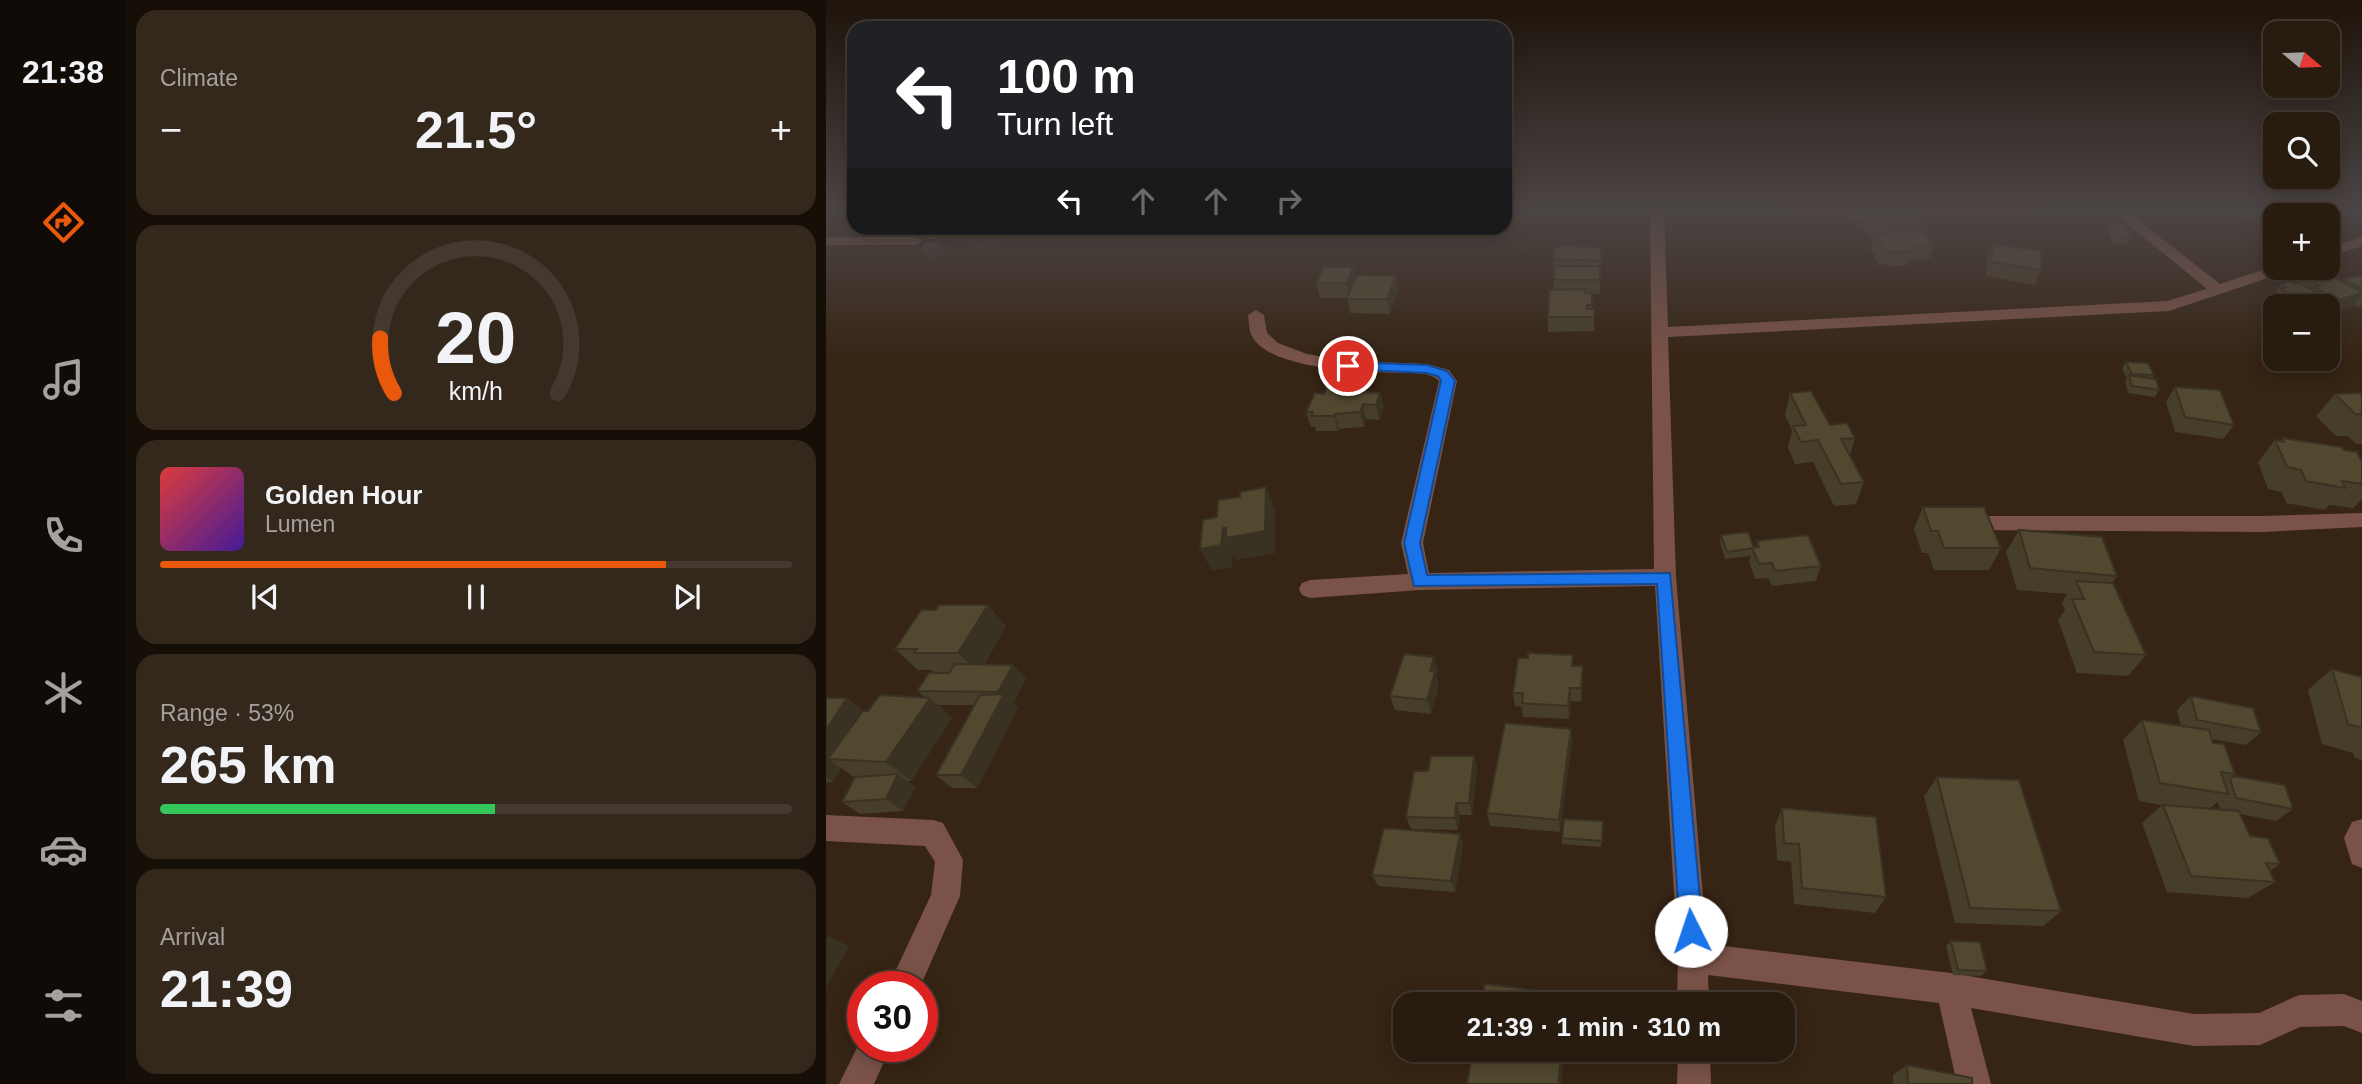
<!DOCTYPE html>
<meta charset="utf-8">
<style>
body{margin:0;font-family:Helvetica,sans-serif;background:#34281d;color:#f1f3f6;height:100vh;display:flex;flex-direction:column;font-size:26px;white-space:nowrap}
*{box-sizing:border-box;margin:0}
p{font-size:23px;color:#a5a19e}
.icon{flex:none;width:38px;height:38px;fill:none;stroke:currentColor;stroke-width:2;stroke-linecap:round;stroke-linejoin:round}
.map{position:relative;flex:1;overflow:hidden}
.side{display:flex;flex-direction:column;gap:10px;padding:10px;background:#160f08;width:700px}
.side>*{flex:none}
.guide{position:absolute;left:21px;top:21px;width:665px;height:214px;border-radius:21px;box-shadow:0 4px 18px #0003,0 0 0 2px #44392f;background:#202124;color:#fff;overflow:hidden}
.needle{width:46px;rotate:109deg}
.buttons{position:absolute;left:1437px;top:21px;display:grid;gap:14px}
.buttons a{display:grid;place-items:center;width:77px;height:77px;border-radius:14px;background:#281b0f;box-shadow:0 4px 18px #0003,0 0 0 2px #44392f;font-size:35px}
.speed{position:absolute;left:21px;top:971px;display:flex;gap:14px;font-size:35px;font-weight:700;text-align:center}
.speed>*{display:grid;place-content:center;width:91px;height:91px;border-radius:50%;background:#281b0f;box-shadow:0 4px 18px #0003,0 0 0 2px #44392f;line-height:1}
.speed .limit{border:10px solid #d22;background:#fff;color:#111}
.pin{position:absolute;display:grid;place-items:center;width:60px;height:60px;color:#fff;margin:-30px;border:4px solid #fff;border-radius:50%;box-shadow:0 2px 7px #0007}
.me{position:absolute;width:77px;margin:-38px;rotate:356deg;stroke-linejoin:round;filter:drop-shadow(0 0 5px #0008)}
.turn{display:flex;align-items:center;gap:24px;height:147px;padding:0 35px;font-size:32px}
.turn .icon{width:91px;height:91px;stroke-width:2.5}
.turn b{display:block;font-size:49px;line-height:60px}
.lanes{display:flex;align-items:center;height:66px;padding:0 35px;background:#0003;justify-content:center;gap:35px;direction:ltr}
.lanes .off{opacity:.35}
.big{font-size:52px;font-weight:700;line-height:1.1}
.side .card{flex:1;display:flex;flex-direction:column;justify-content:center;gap:10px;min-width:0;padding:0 24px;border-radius:21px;background:#34281d}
.side .dial{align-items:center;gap:0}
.dial svg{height:182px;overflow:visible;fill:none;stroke:#44392f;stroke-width:7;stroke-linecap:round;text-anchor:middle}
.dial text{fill:#f1f3f6;stroke:none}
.song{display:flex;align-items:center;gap:21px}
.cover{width:84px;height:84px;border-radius:10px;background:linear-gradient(135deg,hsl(0 70% 55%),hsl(260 70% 35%))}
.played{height:7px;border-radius:4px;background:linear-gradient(90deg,#ea580c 80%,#44392f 80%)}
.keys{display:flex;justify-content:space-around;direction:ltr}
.heat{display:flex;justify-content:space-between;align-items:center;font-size:38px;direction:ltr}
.charge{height:10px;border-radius:5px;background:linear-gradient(90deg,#34c759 53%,#44392f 0)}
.trip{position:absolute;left:567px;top:992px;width:402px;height:70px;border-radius:21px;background:#281b0f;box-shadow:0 4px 18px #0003,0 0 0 2px #44392f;font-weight:700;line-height:70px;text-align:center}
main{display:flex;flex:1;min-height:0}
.dock{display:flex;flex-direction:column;width:126px;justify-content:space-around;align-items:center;background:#100b06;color:#a5a19e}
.dock .icon{width:49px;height:49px}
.dock .on{color:#ea580c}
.dock b{font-size:32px;color:#f1f3f6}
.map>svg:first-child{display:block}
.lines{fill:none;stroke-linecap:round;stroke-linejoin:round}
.minor{fill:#7a5247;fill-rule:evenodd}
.wall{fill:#473e29;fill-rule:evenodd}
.shaded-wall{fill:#393222}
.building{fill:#524830;stroke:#393222;stroke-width:2}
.route{fill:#1a73e8;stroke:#114b97;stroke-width:2}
</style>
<main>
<nav class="dock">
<b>21:38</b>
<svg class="icon on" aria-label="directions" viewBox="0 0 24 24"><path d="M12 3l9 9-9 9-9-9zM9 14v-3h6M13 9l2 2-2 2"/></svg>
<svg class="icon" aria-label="music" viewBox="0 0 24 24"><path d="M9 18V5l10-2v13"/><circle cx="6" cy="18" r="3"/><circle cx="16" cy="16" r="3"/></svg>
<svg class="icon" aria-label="phone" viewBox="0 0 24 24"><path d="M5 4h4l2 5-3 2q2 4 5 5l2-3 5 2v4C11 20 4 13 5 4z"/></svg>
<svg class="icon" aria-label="climate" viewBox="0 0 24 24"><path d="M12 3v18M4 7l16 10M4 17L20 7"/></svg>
<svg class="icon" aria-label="car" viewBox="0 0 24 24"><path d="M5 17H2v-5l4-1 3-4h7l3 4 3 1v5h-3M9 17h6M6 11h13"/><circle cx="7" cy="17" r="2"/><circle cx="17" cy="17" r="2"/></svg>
<svg class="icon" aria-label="filters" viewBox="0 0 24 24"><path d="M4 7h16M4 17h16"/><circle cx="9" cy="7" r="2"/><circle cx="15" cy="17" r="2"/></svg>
</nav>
<section class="side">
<div class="card"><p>Climate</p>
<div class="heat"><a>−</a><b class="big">21.5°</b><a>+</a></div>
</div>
<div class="card dial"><svg viewBox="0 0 100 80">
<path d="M14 69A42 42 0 1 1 86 69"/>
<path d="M14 69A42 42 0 0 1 8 45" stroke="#ea580c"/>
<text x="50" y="56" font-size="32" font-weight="700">20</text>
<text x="50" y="72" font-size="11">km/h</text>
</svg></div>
<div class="card">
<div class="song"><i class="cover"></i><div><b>Golden Hour</b><p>Lumen</p></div></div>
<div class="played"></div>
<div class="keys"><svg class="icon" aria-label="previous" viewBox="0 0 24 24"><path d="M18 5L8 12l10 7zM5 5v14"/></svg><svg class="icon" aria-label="pause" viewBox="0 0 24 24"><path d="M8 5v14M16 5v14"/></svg><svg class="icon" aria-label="next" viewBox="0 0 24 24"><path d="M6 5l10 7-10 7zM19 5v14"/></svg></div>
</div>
<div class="card"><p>Range · 53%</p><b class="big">265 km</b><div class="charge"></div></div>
<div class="card"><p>Arrival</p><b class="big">21:39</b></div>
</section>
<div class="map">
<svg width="1536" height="1084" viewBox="0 0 1536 1084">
<rect width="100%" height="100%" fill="#362414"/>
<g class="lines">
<g class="minor">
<path d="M824 211H838L842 327 1341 301 1381 289 1286 211H1301L1394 284 1449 266 1465 268 1463 271 1343 311 842 337 850 577 881 944 1125 973 1368 1014 1433 1013 1473 995 1518 994 1536 1001V1033L1518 1026 1474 1027 1434 1045 1368 1046 1145 1008 1165 1084H1131L1113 1003 882 975 883 1004H851L852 958 829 586 594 590 484 598 476 595 473 589 476 583 484 580 582 574 575 543 613 381C604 371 586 374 573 373 539 372 443 370 426 336 423 331 423 321 422 315L430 310 438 315 441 333 452 343 481 354 522 361 601 364 623 370 631 381 597 543 603 573 828 569Z"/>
<polygon points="1011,211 1030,211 1043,219 1036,223"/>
<polygon points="0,237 90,237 97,241 90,245 0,245"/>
<polygon points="1536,237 1536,246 1502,257 1502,248"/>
<polygon points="1536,513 1536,527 1437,532 1136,530 1129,528 1126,523 1129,518 1136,516 1437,516"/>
<polygon points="0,815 107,820 117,823 137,860 134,896 94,987 62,987 105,895 109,862 99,846 0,841"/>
<polygon points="1536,819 1536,868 1526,864 1518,838 1526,822"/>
<polygon points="37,1036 37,1046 65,1046 48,1084 13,1084"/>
<polygon points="852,1050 884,1050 885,1084 851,1084"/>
</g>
</g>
<g class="wall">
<polygon points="1333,211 1366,211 1344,218"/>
<polygon points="1405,211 1468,211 1465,215 1449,215 1449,225 1432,221 1426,222"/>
<polygon points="1038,212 1093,224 1091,231 1108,245 1103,259 1084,261 1083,265 1062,267 1060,264 1053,265 1045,249 1047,241 1035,225"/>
<polygon points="1284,222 1305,238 1301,245 1286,243 1281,229"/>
<polygon points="1449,225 1449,241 1446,242 1433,236 1437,229"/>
<polygon points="116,228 121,235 116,241 120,248 116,256 99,257 105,242 102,236"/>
<polygon points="1167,244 1215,270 1209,285 1160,276 1161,258"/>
<polygon points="775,247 774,294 766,294 766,309 768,309 768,331 722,332 722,317 728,289 727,259"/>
<polygon points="1536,275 1536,305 1531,307 1528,305 1526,307 1502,315 1502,306 1451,306 1446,303 1448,300 1445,298 1455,284 1471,284 1477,276 1517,282 1518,279"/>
<polygon points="570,276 572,290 564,314 524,313 521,298 494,298 490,283 530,277"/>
<polygon points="1300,362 1328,375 1326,378 1333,390 1329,397 1302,393 1299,382 1301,379 1296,369"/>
<polygon points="1349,387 1408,425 1397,439 1349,432 1340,402"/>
<polygon points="539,392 554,393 558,408 553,420 540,419 538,427 513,429 512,431 490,431 489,427 485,427 480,412 498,394"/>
<polygon points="964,393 1004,425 1029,438 1024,455 1038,482 1030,504 1008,506 987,462 969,464 962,448 966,430 959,415"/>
<polygon points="1536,393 1536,444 1530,444 1522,436 1510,436 1490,416 1509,394"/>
<polygon points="1457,438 1518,450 1536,462 1536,499 1527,508 1503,505 1499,510 1460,503 1456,492 1442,489 1432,462 1449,440 1454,441"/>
<polygon points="1097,507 1175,548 1163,570 1108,570 1102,553 1096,553 1088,529"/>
<polygon points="1193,530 1291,576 1286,583 1320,655 1302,676 1251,673 1232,620 1239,610 1236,603 1241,594 1191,590 1180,552"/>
<polygon points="895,535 927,548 930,547 931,541 995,566 990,581 946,586 942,578 929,579 923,562 925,556 899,559 894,542"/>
<polygon points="180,626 158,665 187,665 200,679 187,703 192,708 151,788 126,788 110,775 149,705 112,705 126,718 85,781 81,781 89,787 77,811 34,814 16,802 29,778 15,768 7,782 0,782 0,698 21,698 38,711 42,711 98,697 91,691 109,673 105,670 92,670 69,649"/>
<polygon points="748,666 757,666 757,680 755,702 745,701 743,719 697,717 696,707 689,706 687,693"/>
<polygon points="1506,669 1536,677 1536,760 1529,758 1527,753 1496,744 1482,690"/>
<polygon points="612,671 610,676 613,686 605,714 569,710 564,696"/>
<path d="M1365 696 1435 732 1420 745 1386 739 1387 743 1409 774 1408 776 1467 809 1450 821 1414 814 1424 836 1454 864 1444 871 1449 882 1422 898 1341 892 1316 823 1336 805 1313 801 1297 740 1316 720 1355 726 1351 710ZM1392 802 1394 809H1383Z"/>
<polygon points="745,729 746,742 734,832 664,826 661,813"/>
<polygon points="648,756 651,769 646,815 634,815 632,830 585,829 580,817 602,771"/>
<polygon points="1111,777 1235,911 1217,926 1129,923 1098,796"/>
<polygon points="956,808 1060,897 1049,913 968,904 965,862 951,860 949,826"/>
<polygon points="777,821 775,847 736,844 736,838"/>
<polygon points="634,834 637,845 629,892 552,886 546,875"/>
<polygon points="1125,941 1161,971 1155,976 1127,975 1120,946"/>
<polygon points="1081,1065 1146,1084 1067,1084 1067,1075"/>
</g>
<g class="shaded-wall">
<polygon points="1348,211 1366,211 1344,218"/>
<polygon points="1433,211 1437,211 1432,221 1426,222"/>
<polygon points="1464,211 1468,211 1465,215 1459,215 1461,212"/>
<polygon points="116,228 121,235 115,242 111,235"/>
<polygon points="169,228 184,228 175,246 146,249 138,236"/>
<polygon points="116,241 120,248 116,256 99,257 94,250"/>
<polygon points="527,267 531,281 524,298 521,283"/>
<polygon points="570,276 572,290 564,314 561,299"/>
<polygon points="1536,293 1536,295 1526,307 1502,315 1512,300"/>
<polygon points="1509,301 1502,312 1502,306 1494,306"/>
<polygon points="554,393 558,408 553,420 550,405"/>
<polygon points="537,404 540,419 538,427 534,412"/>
<polygon points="509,414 513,429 512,431 508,416"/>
<polygon points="440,487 449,509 449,553 410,560 407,554 406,567 386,571 374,549"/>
<polygon points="162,605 180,626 153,674 132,653"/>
<polygon points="608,657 612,671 610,676 613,686 605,714 601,700 604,671"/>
<polygon points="187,665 200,679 187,703 192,708 151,788 135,775 177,697 172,692"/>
<polygon points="757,666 757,680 755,702 755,688"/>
<polygon points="744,688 745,701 743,719 742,706"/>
<polygon points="21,698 46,718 2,759 15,768 7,782 0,777 0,730"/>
<polygon points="104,698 126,718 85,781 60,762"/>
<polygon points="745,729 746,742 734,832 733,820"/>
<polygon points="648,756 651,769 646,815 643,803"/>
<polygon points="72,774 89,787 77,811 60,799"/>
<polygon points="630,803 634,815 632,830 629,818"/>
<polygon points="634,834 637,845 629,892 625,881"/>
<polygon points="2,936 23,946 0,988 0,940"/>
<polygon points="736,1050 739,1050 735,1084 732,1084"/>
</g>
<g class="building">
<polygon points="1082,211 1093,224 1050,227 1038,212"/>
<polygon points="1284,222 1298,223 1305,238 1289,236"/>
<polygon points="1449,225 1449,235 1437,229"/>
<polygon points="116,228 111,235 102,236 107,229"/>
<polygon points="143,228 169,228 167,233 138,236"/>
<polygon points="1063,231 1096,231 1108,245 1084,247 1087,251 1066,253 1064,250 1057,251 1049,235 1065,234"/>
<polygon points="116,241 111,248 94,250 99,243"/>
<polygon points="1167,244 1215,251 1215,270 1165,262"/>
<polygon points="730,246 775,247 774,261 727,259"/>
<polygon points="729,266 774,266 774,280 728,280"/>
<polygon points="498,267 527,267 521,283 490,283"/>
<polygon points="1496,271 1536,292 1536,293 1512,300 1488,287 1494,286 1477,276"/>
<polygon points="531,275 570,276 561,299 520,299"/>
<polygon points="1536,275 1536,289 1518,279"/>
<polygon points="1465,281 1470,284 1474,283 1509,301 1494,306 1487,306 1455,289 1460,287 1455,284"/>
<polygon points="759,289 759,293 766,293 766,305 761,305 761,309 768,309 768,317 722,317 723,290"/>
<polygon points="1300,362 1322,363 1328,375 1306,374"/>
<polygon points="1303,375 1330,379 1333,390 1306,386"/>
<polygon points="501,386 538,388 536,392 554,393 550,405 537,404 534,412 509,414 508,416 485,416 487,412 480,412 489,393 498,394"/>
<polygon points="1349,387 1394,390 1408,425 1359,417"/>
<polygon points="985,391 1004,425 1021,423 1029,438 1015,439 1038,482 1015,484 992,440 975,442 967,426 980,425 964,393"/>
<polygon points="1536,393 1536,414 1529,414 1509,394"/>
<polygon points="1457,438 1516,447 1518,450 1531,452 1536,462 1536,484 1516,481 1519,488 1480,481 1475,470 1461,467 1449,440 1458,442"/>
<polygon points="440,487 439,531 400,538 400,528 397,528 395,545 374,549 377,520 391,517 392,500 414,497 414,492"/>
<polygon points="1097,507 1158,507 1175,548 1118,548 1112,531 1105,531"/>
<polygon points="1193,530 1276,537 1291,576 1204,568"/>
<polygon points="922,532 928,548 901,552 895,535"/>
<polygon points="982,535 995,566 949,571 946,563 933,564 926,548 933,547 931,541"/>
<polygon points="1250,581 1287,583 1320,655 1268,652 1246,599 1258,599"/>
<polygon points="113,605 162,605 132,653 88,653 91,649 69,649 95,610 110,610"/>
<polygon points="702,653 747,655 746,666 757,666 755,688 744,688 742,706 696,703 697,693 687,693 692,658 702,658"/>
<polygon points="578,654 608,657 604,671 609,672 601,700 564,696"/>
<polygon points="129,664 187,665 172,692 91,691 103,673 123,673"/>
<polygon points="1506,669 1536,677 1536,728 1522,724"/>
<polygon points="178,694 135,775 110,775 154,695"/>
<polygon points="54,695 104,698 60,762 2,759 37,711 42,711"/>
<polygon points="1365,696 1427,708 1435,732 1371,720"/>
<polygon points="0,698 21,698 0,730"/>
<polygon points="1316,720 1383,730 1387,743 1398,744 1409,774 1395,772 1402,794 1334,783"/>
<polygon points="679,723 745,729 733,820 661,813"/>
<polygon points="605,756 648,756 643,803 630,803 629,818 580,817 588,771 602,771"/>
<polygon points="72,774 60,799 16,802 29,777"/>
<polygon points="1408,776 1459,785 1467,809 1410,798 1404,779"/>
<polygon points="1111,777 1193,780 1235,911 1144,908"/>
<polygon points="1337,805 1413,811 1424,836 1442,838 1454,864 1440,863 1449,882 1365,876"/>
<polygon points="956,808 1050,817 1060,897 976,888 973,844 958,843"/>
<polygon points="738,819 777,821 776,841 736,838"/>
<polygon points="558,828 634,834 625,881 546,875"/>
<polygon points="1125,941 1154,942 1161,971 1132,970"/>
<polygon points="659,984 743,994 741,1004 655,1004"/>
<polygon points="647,1050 695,1052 695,1050 736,1050 732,1084 641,1084"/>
<polygon points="671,1050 695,1050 695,1052"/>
<polygon points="1081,1065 1146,1078 1146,1084 1082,1084"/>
</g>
<linearGradient id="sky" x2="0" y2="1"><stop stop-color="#1e140b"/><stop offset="0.58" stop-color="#4c4545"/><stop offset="1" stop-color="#4c4545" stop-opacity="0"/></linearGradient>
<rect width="1536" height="363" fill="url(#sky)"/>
<polygon class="route" points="522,362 601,365 621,371 629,381 594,543 601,575 844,573 877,931 873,939 865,942 857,939 854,931 831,584 588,586 578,543 615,381 612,376 600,373 518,369 516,366"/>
</svg>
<div class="buttons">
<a><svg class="needle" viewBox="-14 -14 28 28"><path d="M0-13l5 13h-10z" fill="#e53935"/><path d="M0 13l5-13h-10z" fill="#a5a19e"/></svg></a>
<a><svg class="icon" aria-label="search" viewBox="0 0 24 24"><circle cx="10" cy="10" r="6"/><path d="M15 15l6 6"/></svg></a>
<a>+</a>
<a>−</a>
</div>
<div class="speed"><div class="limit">30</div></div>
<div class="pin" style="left:522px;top:366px;background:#d93025"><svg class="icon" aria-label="arrive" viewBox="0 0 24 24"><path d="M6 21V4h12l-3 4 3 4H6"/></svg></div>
<svg class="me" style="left:865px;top:931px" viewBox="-20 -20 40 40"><circle r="19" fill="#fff"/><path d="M0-13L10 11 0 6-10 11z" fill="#1a73e8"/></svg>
<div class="trip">21:39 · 1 min · 310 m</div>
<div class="guide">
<div class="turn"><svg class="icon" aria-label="left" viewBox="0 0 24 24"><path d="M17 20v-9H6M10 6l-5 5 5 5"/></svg><div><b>100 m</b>Turn left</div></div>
<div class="lanes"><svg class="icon" aria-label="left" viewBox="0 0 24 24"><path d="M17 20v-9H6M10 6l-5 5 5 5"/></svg><svg class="icon off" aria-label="ahead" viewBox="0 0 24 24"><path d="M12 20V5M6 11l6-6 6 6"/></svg><svg class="icon off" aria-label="ahead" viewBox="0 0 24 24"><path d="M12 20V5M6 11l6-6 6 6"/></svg><svg class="icon off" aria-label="right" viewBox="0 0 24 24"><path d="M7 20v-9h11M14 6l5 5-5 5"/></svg></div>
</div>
</div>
</main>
